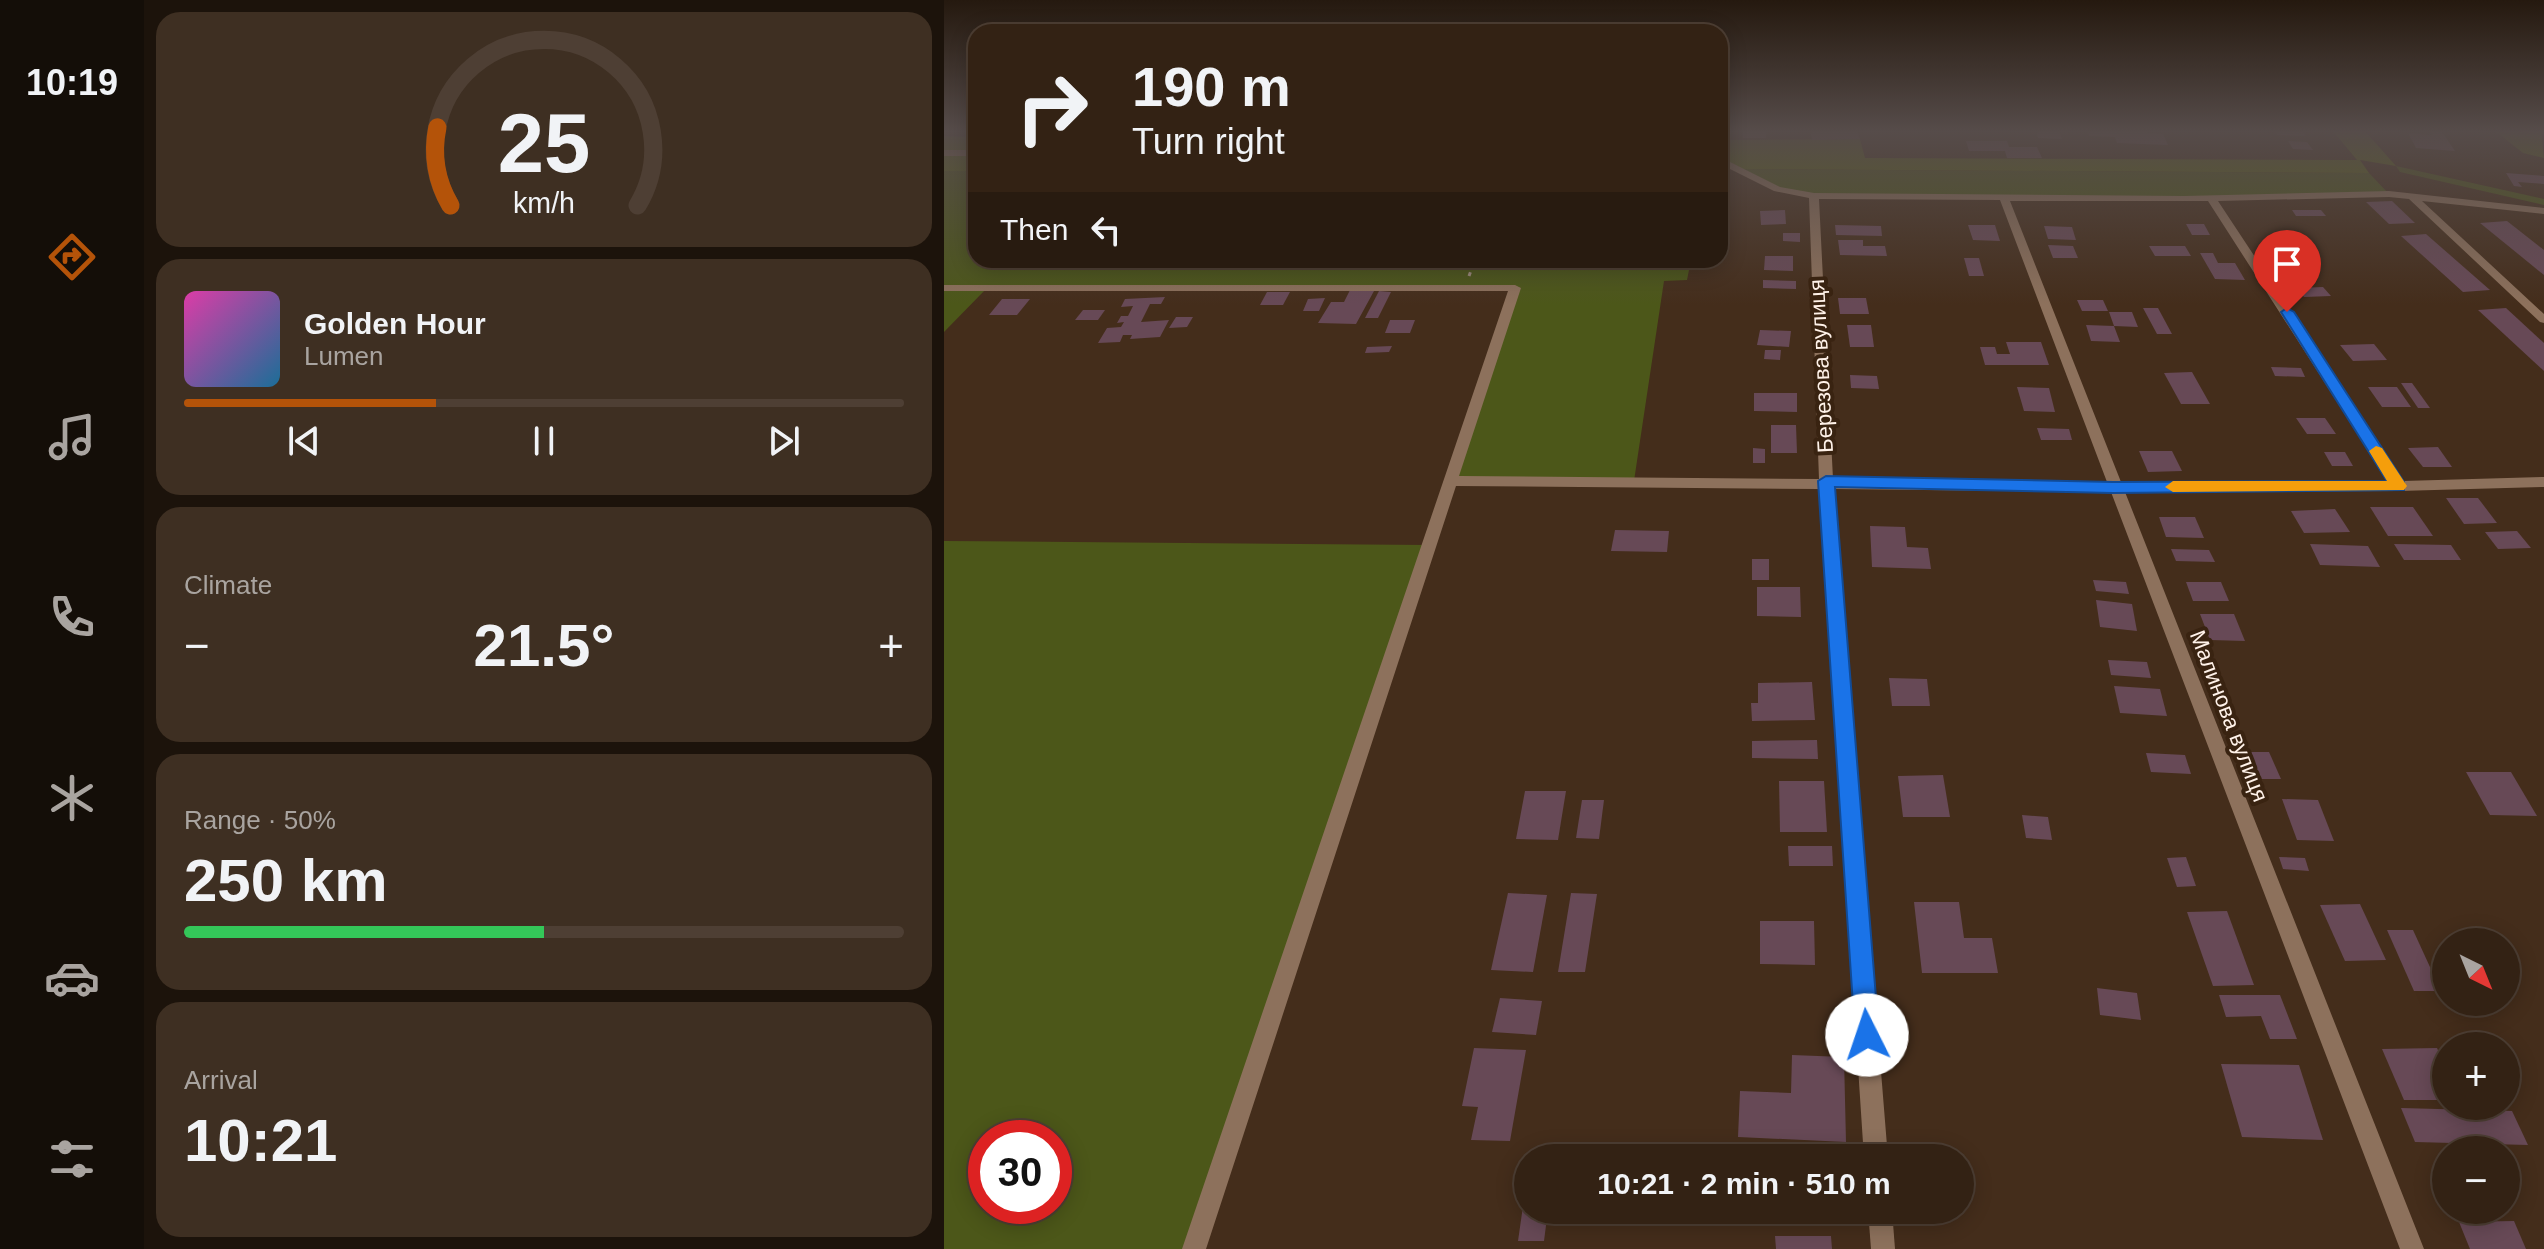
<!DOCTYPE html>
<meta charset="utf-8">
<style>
body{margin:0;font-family:Helvetica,sans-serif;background:#3e2f22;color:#f1f3f6;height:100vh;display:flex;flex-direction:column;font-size:30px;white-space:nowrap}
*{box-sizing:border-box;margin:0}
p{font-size:26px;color:#a9a4a0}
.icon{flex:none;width:44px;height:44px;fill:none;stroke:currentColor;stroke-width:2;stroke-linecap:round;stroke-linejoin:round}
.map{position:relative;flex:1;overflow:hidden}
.details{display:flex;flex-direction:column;gap:12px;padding:12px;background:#1c130b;width:800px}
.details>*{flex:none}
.banner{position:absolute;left:24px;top:24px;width:760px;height:244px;border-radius:24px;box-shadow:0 4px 20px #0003,0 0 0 2px #4e3f34;background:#332214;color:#f1f3f6;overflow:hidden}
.needle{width:52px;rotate:137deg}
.fabs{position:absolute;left:1488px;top:928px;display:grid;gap:16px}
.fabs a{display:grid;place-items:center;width:88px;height:88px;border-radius:50%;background:#332214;box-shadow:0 4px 20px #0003,0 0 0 2px #4e3f34;font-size:40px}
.speed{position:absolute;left:24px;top:1120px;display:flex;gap:16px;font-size:40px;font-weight:700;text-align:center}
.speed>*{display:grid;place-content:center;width:104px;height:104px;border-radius:50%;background:#332214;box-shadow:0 4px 20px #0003,0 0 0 2px #4e3f34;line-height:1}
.speed .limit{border:12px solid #d22;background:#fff;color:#111}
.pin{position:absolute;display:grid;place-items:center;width:68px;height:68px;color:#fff;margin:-82px -34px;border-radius:50% 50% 50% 0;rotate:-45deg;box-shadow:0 0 8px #0007}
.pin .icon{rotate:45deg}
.me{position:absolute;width:88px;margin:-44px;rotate:356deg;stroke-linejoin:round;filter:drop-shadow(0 0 6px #0008)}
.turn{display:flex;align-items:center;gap:28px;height:168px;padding:0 32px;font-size:36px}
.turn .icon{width:104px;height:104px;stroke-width:2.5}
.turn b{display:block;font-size:56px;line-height:68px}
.then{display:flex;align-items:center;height:76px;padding:0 32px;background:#0003;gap:16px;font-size:30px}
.big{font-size:60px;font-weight:700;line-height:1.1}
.details .tile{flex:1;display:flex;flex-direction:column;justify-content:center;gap:12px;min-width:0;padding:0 28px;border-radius:24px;background:#3e2f22}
.details .dial{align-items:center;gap:0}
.dial svg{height:208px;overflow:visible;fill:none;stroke:#4e3f34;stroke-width:7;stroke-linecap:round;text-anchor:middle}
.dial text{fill:#f1f3f6;stroke:none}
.song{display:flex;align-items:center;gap:24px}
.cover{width:96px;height:96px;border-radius:12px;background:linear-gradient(135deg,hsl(320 70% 55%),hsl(200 70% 35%))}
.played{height:8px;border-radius:4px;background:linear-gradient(90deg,#b45309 35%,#4e3f34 35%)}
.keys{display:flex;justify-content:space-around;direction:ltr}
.heat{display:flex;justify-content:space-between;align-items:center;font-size:44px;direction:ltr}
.charge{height:12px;border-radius:6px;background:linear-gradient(90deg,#34c759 50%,#4e3f34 0)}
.trip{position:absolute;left:570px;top:1144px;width:460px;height:80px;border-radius:40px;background:#332214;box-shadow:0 4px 20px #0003,0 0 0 2px #4e3f34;font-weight:700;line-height:80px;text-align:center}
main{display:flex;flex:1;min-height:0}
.tab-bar{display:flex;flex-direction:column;width:144px;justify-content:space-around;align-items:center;background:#140e08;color:#a9a4a0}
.tab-bar .icon{width:56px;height:56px}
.tab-bar .current{color:#b45309}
.tab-bar b{font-size:36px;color:#f1f3f6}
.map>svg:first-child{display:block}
.green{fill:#4c5719;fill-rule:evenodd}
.forest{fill:#596612}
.building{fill:#674956}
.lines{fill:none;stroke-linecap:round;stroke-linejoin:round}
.path{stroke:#a18f82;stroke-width:3;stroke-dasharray:4 4;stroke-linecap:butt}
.minor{fill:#8d715c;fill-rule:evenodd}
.route{fill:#1a73e8;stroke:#114b97;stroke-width:2}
.slow{fill:#f59e0b}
.labels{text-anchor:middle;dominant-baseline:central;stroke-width:8;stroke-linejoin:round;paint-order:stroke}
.street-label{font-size:22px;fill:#fff2e9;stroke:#392311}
</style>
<main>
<nav class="tab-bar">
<b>10:19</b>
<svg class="icon current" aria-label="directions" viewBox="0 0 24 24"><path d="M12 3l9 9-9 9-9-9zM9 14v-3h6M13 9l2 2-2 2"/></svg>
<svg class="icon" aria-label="music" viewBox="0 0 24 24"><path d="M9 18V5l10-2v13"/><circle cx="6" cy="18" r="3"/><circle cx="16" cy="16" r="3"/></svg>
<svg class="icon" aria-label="phone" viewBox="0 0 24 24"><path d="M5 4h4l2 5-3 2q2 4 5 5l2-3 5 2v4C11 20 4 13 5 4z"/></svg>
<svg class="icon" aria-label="climate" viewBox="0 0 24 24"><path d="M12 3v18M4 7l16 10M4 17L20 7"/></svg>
<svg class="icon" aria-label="car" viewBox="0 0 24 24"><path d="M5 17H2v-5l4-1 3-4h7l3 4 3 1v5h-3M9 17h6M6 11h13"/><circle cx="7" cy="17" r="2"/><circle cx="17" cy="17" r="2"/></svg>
<svg class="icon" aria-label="filters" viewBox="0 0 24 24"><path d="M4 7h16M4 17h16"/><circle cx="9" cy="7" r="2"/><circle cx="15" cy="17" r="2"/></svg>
</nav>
<section class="details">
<div class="tile dial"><svg viewBox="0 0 100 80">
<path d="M14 69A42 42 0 1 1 86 69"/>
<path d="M14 69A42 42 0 0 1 9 39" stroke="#b45309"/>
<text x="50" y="56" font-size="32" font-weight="700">25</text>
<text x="50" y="72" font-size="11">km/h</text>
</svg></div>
<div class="tile">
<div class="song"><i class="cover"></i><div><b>Golden Hour</b><p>Lumen</p></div></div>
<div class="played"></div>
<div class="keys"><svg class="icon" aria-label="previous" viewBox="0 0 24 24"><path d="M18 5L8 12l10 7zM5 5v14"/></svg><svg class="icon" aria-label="pause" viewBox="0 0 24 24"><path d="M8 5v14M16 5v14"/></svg><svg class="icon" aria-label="next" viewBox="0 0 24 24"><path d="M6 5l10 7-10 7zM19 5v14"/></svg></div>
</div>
<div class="tile"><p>Climate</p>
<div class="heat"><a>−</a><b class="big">21.5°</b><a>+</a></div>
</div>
<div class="tile"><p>Range · 50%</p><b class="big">250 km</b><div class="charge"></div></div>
<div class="tile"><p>Arrival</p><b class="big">10:21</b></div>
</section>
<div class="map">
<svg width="1600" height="1249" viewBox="0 0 1600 1249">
<rect width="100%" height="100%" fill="#442d1b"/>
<g class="green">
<polygon points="1452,166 1600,199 1600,205 1456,172"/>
<polygon points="792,169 1425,173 1445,194 1240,199 870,196 833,189"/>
<polygon points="0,171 32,171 32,260 747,260 743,280 720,281 690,481 513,481 571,289 43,288 0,332"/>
<path d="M0 541 486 545 242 1249H0ZM42 1138H110V1206H42Z"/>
</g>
<g class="forest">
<polygon points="1388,130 1420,130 1452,166 1416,160 1425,173 792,169 776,160 776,140 916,139 921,158 1413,160"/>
<polygon points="1550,130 1597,130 1600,158 1579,153"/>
<polygon points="0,136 32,137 32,171 0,171"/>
</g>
<g class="building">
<rect x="799" y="130" width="23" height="8"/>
<polygon points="866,130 913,130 916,139 868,140"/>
<polygon points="1092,130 1115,130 1118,139 1094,138"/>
<polygon points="1143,130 1201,130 1203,133 1219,134 1224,145 1173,143 1171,137 1145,136"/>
<polygon points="1330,130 1357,130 1362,136 1333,135"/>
<polygon points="1485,131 1498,132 1511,151 1472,148 1464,133 1488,135"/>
<polygon points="1022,141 1063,141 1065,147 1093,147 1098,158 1063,158 1061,151 1025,151"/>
<polygon points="1344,141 1363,142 1369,150 1349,149"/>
<polygon points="1562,173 1600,176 1600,184 1574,182 1578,187 1570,186"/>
<polygon points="1448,201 1471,223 1445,224 1422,202"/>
<polygon points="841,210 842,224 817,225 816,211"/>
<polygon points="1348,210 1377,210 1382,216 1352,216"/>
<polygon points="1563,221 1600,250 1600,275 1536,223"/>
<polygon points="1242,224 1260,224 1266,235 1248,235"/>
<polygon points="891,225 937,226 938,236 892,235"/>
<polygon points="1024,225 1051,225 1056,241 1029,240"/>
<polygon points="1100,226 1128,227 1132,240 1104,239"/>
<polygon points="839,233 856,233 856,242 839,241"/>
<polygon points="1482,234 1546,290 1519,292 1457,236"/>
<polygon points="894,240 919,240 919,246 941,246 943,256 896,255"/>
<polygon points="1104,245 1129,246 1134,258 1109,258"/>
<polygon points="1205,246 1241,246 1247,256 1211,256"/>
<polygon points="1325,251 1343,251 1351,262 1333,262"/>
<polygon points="1256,253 1269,253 1274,263 1291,263 1301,280 1271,279"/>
<polygon points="821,256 849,256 849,271 820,270"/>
<polygon points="1020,258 1035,258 1040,276 1025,276"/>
<polygon points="819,280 852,281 852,289 819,288"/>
<polygon points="1379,287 1387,296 1360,297 1353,288"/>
<polygon points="406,290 430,291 412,324 374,323 387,302 400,302"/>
<polygon points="435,291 447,292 434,318 421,318"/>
<polygon points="323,292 346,292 339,305 316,305"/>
<polygon points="221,297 217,304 206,304 197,322 225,320 216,337 186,339 188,335 179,335 176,342 154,343 163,328 177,327 180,322 173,323 177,316 184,316 189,306 177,307 181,299"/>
<polygon points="381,298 375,311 359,311 364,299"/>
<polygon points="894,298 922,298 925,314 896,314"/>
<polygon points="58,299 86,299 73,315 45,315"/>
<polygon points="1133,300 1159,300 1164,311 1138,311"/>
<polygon points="1199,308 1214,308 1228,334 1213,334"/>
<polygon points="1562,308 1600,343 1600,371 1534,310"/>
<polygon points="139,310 161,310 154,320 131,320"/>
<polygon points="1165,312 1188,312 1194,327 1170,326 1176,342 1147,341 1142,325 1170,326"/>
<polygon points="232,317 249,317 243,327 225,328"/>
<polygon points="446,320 471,320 466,333 441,333"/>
<polygon points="903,325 927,325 930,347 906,347"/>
<polygon points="816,330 847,331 845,347 813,345"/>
<polygon points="1062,342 1097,342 1105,365 1041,365 1036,347 1051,347 1053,354 1066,354"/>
<polygon points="1430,344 1443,360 1409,361 1396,345"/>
<polygon points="448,346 445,352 421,353 423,347"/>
<polygon points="821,350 837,350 836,360 820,359"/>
<polygon points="1327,367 1357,368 1361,377 1331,376"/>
<polygon points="1248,372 1266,404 1237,404 1220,373"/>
<polygon points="906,375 933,376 935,389 907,388"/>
<polygon points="1457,383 1468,383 1486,408 1474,408"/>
<polygon points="1073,387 1105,388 1111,412 1080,411"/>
<polygon points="1424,387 1453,387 1467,407 1438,407"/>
<polygon points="810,393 853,393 853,412 810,411"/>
<polygon points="1352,418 1381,418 1392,434 1363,434"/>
<polygon points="827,425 852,425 853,453 827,453"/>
<polygon points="1093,428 1125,429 1128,440 1097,440"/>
<polygon points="1494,447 1508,467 1479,467 1464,448"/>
<polygon points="809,448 821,449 821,463 809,463"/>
<polygon points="1195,451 1228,451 1238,471 1204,472"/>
<polygon points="1380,452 1401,452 1409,466 1388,466"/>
<polygon points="1502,498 1534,498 1553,523 1520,524"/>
<polygon points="1426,507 1469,507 1489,536 1444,536"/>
<polygon points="1391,509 1406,532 1360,533 1347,511"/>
<polygon points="1215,517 1251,517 1260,538 1222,537"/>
<polygon points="926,526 961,527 963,547 984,548 987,569 928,567"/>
<polygon points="671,530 725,531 723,552 667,551"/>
<polygon points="1573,531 1587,548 1554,549 1541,532"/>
<polygon points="1366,544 1424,546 1436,567 1376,565"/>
<polygon points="1450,544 1507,545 1517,560 1460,560"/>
<polygon points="1227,549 1265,550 1271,562 1232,561"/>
<rect x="808" y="559" width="17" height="21"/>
<polygon points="1149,580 1182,582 1185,594 1152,591"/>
<polygon points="1242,582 1277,582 1285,601 1249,601"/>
<polygon points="813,587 856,587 857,617 813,616"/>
<polygon points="1152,600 1188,604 1193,631 1156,627"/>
<polygon points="1256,614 1290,614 1301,641 1266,640"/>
<polygon points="1164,660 1203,662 1207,678 1167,675"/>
<polygon points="945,678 983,679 986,706 948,706"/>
<polygon points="868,682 871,720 808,721 807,703 814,703 814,683"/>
<polygon points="1170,686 1216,689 1223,716 1176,713"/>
<polygon points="873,740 874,759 808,758 808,741"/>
<polygon points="1295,752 1325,752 1337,779 1306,779"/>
<polygon points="1202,753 1241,755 1247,774 1207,772"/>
<polygon points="1522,772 1567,772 1593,816 1546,815"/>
<polygon points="999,775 1006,817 959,817 954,776"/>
<polygon points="835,781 880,781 883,832 836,832"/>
<polygon points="581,791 622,791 614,840 572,839"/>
<polygon points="1338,799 1374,800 1390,841 1353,840"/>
<polygon points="638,800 660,800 655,839 632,838"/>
<polygon points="1078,815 1104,817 1108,840 1082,838"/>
<polygon points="844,846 888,846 889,866 845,866"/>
<polygon points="1242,857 1252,886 1233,887 1223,858"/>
<polygon points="1335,857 1361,858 1365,871 1339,869"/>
<polygon points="564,893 603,895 589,972 547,970"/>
<polygon points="627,893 653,894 641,972 614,972"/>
<polygon points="970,902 1015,902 1020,938 1048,938 1054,973 978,973"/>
<polygon points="1416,904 1442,960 1401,961 1376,905"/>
<polygon points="1283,911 1310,985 1269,986 1243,912"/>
<polygon points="816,921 870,921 871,965 816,964"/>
<polygon points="1443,930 1469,930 1497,991 1470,991"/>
<polygon points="1153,988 1193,993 1197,1020 1156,1015"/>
<polygon points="1275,995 1336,995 1353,1039 1326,1039 1317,1016 1282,1017"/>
<polygon points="556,998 598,1001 592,1035 548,1032"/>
<polygon points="530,1048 582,1050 566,1141 527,1140 534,1107 518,1106"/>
<polygon points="1493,1048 1502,1068 1502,1100 1460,1100 1438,1049"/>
<polygon points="848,1055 900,1057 902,1142 794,1137 796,1091 847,1093"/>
<polygon points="1277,1064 1355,1065 1379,1140 1298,1137"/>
<polygon points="1457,1108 1568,1111 1584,1145 1471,1142"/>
<polygon points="581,1192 584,1192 584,1210 604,1210 600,1241 574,1241"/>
<polygon points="1570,1221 1582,1249 1526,1249 1515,1222"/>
<polygon points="831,1236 887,1236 888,1249 832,1249"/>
</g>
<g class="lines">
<polyline class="path" points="525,276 531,260"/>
<g class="minor">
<rect x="0" y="150" width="32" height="6"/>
<path d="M776 157 836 187 870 193 1240 196 1445 191 1600 208V214L1478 201 1600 314V323L1596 322 1465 199 1445 197 1274 201 1459 481 1600 477V487L1455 491 1181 492 1480 1249H1456L1167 492 890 489 944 1158H920L876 489 512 486 262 1249H238L564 291H0V285H571L577 288 515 476 875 479 865 198 830 191 776 164ZM875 199 1056 200 1163 482 889 479ZM1066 201H1264L1444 481 1177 482Z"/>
<polygon points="924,1210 948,1210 951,1249 927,1249"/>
</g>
</g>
<linearGradient id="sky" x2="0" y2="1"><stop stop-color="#25190f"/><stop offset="0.43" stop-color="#564c4a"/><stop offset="1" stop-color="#564c4a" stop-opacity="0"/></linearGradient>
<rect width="1600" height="305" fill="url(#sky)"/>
<polygon class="route" points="1343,308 1350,312 1460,482 1460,490 1169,493 891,487 935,1035 932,1044 923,1047 914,1044 911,1035 874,481 882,476 1169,482 1443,481 1337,312"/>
<polygon class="slow" points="1432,446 1438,448 1463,486 1460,490 1229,492 1221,487 1229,481 1443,481 1425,451"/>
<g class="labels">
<g class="street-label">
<text transform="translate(877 366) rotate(-93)">Березова вулиця</text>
<text transform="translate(1285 716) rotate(69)">Малинова вулиця</text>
</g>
</g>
</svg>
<div class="fabs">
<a><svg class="needle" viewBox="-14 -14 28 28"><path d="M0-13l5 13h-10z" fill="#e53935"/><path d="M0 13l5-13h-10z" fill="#a9a4a0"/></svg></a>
<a>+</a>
<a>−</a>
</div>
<div class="speed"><div class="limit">30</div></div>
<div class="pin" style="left:1343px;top:312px;background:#d93025"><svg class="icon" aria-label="arrive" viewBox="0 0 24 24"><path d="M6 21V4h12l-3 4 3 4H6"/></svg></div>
<svg class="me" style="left:923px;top:1035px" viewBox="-20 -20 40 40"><circle r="19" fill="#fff"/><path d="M0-13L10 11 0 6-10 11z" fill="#1a73e8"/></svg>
<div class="trip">10:21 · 2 min · 510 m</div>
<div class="banner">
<div class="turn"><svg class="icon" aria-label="right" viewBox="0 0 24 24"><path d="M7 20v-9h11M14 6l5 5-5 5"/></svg><div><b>190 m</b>Turn right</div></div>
<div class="then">Then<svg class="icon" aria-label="left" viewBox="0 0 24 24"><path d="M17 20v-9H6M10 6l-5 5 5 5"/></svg></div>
</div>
</div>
</main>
